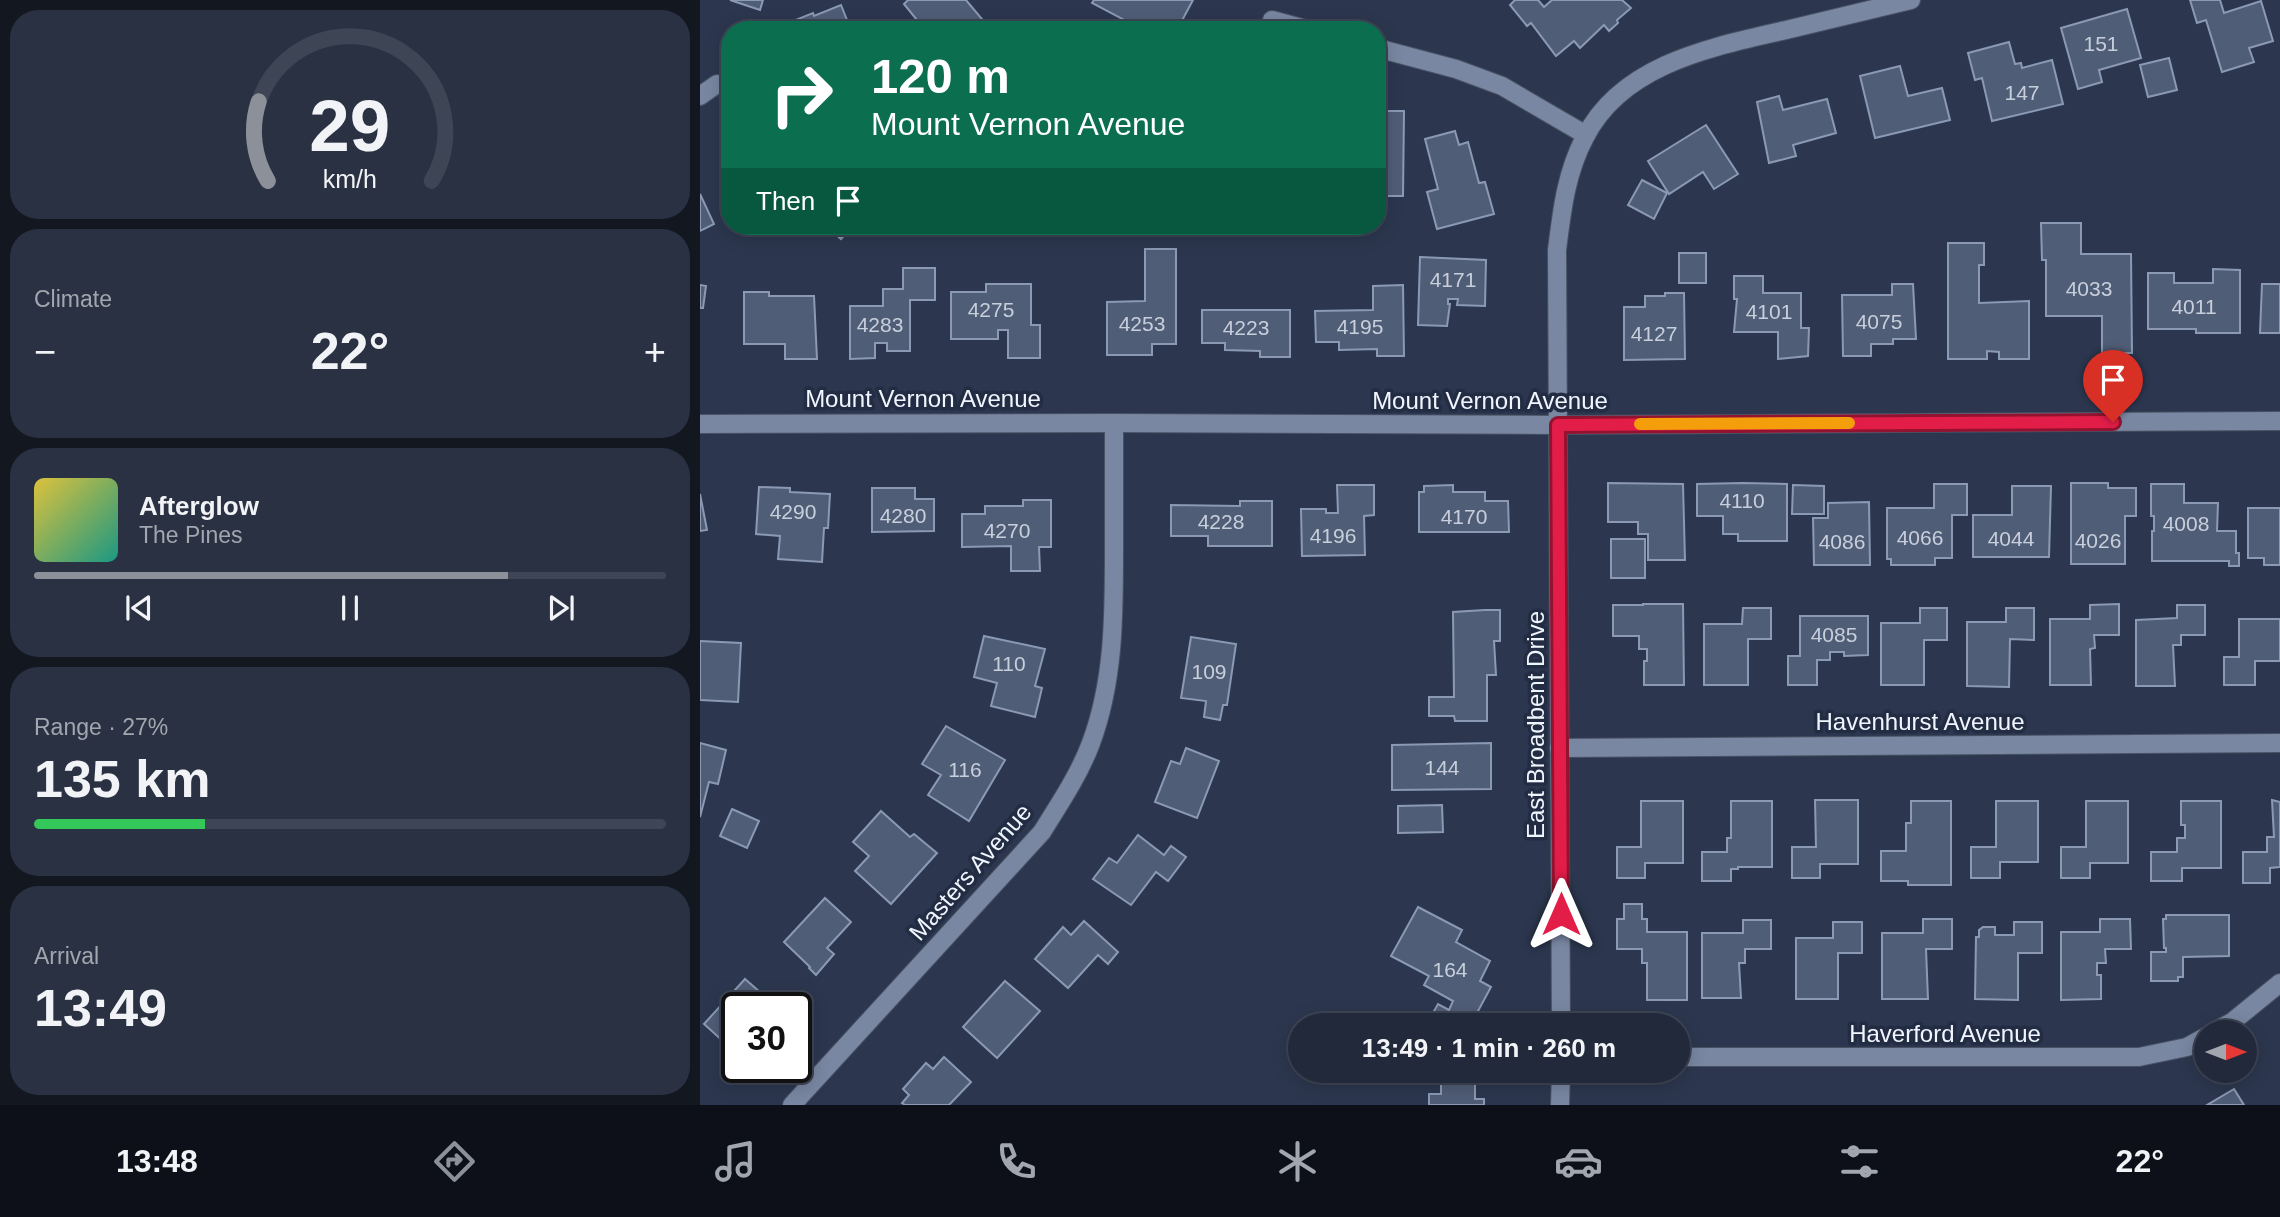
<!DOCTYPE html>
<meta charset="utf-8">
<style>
body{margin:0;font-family:Arial,sans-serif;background:#293142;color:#f1f3f6;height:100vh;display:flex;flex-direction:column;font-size:26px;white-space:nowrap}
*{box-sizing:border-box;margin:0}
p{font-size:23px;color:#a2a6af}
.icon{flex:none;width:38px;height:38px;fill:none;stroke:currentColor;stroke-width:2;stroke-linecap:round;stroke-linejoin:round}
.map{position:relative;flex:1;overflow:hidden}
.sheet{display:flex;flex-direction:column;gap:10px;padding:10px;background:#121720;width:700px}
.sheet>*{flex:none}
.top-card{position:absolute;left:21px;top:21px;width:665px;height:214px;border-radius:28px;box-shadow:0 4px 18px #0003,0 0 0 2px #3e4555;background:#0b6e4f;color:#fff;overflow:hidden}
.needle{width:46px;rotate:90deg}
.fabs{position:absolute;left:1494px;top:1020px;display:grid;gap:14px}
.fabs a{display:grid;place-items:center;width:63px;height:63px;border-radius:50%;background:#21293b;box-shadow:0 4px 18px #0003,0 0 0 2px #3e4555;font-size:35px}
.speed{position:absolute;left:21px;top:992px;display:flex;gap:14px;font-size:35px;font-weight:700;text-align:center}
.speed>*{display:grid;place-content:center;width:91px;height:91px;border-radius:50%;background:#21293b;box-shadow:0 4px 18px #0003,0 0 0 2px #3e4555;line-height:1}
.speed .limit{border:4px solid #111;border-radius:10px;background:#fff;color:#111}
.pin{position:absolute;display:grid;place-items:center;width:60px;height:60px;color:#fff;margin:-72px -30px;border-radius:50% 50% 50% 0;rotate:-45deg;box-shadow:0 0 7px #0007}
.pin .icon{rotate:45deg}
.me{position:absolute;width:77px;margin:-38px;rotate:0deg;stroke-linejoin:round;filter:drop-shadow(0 0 5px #0008)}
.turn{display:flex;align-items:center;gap:24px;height:147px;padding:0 35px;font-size:32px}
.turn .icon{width:91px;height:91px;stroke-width:2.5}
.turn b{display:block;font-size:49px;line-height:60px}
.then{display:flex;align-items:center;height:66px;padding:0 35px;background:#0003;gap:14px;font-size:26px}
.big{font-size:52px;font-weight:600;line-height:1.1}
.sheet .widget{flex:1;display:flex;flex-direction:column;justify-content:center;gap:10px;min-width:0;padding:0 24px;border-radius:28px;background:#293142}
.sheet .dial{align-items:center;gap:0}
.dial svg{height:182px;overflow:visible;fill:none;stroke:#3e4555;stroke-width:7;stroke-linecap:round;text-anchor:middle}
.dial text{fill:#f1f3f6;stroke:none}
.song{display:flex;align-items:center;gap:21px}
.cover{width:84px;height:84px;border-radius:10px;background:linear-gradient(135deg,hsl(50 70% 55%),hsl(170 70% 35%))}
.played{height:7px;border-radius:4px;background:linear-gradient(90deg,#8c9099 75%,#3e4555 75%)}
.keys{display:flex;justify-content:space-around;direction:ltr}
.heat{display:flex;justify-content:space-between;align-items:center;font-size:38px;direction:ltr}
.charge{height:10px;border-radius:5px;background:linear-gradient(90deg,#34c759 27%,#3e4555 0)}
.trip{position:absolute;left:588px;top:1013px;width:402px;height:70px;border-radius:35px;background:#21293b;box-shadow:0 4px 18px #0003,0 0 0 2px #3e4555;font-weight:600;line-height:70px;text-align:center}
.dock{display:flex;height:112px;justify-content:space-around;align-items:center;background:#0d1018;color:#a2a6af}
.dock .icon{width:49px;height:49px}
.dock .selected{color:#8c9099}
.dock b{font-size:32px;color:#f1f3f6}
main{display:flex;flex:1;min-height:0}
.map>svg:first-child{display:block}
.building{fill:#505d76;stroke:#8b99b5;stroke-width:2}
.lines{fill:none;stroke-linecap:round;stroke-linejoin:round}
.minor-casing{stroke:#495264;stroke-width:20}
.minor{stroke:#7987a2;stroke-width:18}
.route-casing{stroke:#92132f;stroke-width:18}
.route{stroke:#e11d48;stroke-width:12}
.slow{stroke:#f59e0b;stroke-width:12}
.labels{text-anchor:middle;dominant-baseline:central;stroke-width:7;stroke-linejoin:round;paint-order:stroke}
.number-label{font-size:21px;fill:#c8cfdc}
.street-label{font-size:24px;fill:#f0f5fe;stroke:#222d44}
</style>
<main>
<section class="sheet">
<div class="widget dial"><svg viewBox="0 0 100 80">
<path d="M14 69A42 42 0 1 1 86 69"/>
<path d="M14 69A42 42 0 0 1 10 34" stroke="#8c9099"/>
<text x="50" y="56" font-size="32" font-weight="700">29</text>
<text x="50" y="72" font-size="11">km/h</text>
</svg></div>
<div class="widget"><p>Climate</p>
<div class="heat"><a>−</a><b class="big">22°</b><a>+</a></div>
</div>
<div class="widget">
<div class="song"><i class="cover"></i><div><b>Afterglow</b><p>The Pines</p></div></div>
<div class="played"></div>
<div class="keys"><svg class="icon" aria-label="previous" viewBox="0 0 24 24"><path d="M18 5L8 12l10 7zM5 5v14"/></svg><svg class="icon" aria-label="pause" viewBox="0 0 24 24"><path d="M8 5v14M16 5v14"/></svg><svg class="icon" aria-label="next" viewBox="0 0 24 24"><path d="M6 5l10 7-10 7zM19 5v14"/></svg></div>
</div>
<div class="widget"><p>Range · 27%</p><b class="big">135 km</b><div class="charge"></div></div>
<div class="widget"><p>Arrival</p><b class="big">13:49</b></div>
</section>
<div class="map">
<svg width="1580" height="1105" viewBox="0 0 1580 1105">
<rect width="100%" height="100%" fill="#2c374f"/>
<g class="building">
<polygon points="30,0 63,0 60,10"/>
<polygon points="208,0 266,0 287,25 281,30 225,30 204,4"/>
<polygon points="394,0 493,0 477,30 444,28 443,30 392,3"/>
<polygon points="815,0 838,0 844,7 852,0 922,0 931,8 917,20 918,23 909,31 904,25 880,48 874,41 856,56 831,23 827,26 810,5"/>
<polygon points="1490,0 1520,0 1524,13 1561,1 1573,41 1549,48 1554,62 1522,72 1506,20 1497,23"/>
<polygon points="141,5 151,30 85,30 83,25 113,13 114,16"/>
<polygon points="1427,9 1441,58 1399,70 1402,82 1378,89 1361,28"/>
<polygon points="1309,42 1315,64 1321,63 1322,68 1352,60 1363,104 1292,121 1282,78 1275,80 1268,53"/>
<polygon points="1469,58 1477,90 1448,97 1440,65"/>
<polygon points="1200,66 1208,96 1242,88 1250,120 1175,138 1160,76"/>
<polygon points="1079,96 1083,110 1127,99 1136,133 1093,145 1096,156 1069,163 1057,102"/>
<polygon points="677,111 704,111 703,196 681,196 680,165 677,166"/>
<polygon points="1006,125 1038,174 1014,189 1003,172 969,194 948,161"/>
<polygon points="755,131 759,145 768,142 779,183 785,182 794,214 737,229 727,192 738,189 725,139"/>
<polygon points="942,180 967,193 954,219 928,205"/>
<polygon points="0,194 14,224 0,231"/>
<polygon points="1341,223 1381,223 1381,254 1431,254 1432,353 1402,353 1402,316 1346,316 1346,260 1342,260"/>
<polygon points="126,226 160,226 152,235 148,231 141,239"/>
<polygon points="1248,243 1284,243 1284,265 1279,265 1279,303 1329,301 1329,359 1299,359 1299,352 1287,351 1287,359 1248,359"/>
<polygon points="445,249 476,249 476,344 452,344 452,355 407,355 407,302 445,301"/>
<rect x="979" y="253" width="27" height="30"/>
<polygon points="720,257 786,260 785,306 757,305 758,299 748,299 748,304 750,304 747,326 718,325"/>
<polygon points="203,268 235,268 235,300 210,300 210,351 187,351 187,343 175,343 175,358 150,359 150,306 183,306 183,289 203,289"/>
<polygon points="1513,269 1540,270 1540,333 1496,333 1496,329 1448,329 1448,273 1474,273 1474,283 1513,283"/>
<polygon points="1034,276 1063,276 1063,293 1101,293 1101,328 1109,328 1108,356 1078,359 1078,332 1034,332 1037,299 1034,299"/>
<polygon points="286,284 331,284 331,325 340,325 340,358 308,358 308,330 298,330 298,339 251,339 251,292 286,292"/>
<polygon points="1192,284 1213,284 1216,339 1193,339 1193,344 1171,344 1171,356 1143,356 1142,295 1192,295"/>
<polygon points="1562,284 1580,284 1580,333 1560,333"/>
<polygon points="0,285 6,286 3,308 0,308"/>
<polygon points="703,285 704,356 677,356 677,349 639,350 639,342 616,342 615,311 673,310 673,286"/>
<polygon points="44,292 69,292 69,296 114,296 117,359 85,359 85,344 44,344"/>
<polygon points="965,293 984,293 985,359 924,360 924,307 945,307 945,296 965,296"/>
<polygon points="502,310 590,310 590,357 560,357 560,351 525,350 525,343 502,343"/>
<polygon points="908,483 983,484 985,560 948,560 948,534 938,534 938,522 908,522"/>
<polygon points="1043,483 1087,484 1087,541 1038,541 1038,534 1023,534 1023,516 997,516 997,484"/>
<polygon points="1371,483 1408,483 1408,488 1436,488 1436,516 1425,516 1425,564 1371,564"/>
<polygon points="1234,484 1267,484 1267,515 1252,515 1252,558 1235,558 1235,565 1191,565 1191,559 1187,559 1187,508 1234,508"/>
<polygon points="1451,484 1484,484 1484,503 1518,503 1517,531 1536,531 1536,553 1539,553 1539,566 1529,566 1529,561 1452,561 1452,531 1454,531 1454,516 1451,516"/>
<polygon points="637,485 674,485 674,515 664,516 665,555 602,556 601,509 626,509 626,513 638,513"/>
<polygon points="753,485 753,492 785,492 785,501 808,501 809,532 719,532 719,492 724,492 724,486"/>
<polygon points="1093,485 1124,486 1124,514 1092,514"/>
<polygon points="1312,486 1351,486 1349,557 1273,557 1273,515 1312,515"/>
<polygon points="59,487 90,488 90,492 130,494 128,528 124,528 122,562 78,559 80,536 56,534"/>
<polygon points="172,488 215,488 215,499 234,499 234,531 172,532"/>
<polygon points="0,494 7,530 0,531"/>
<polygon points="323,500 351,500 351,547 339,547 340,571 311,571 311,546 262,547 262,514 285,514 285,506 323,506"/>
<polygon points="540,501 572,501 572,546 508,546 508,536 471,536 471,505 540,506"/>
<polygon points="1169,502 1170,565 1114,565 1113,518 1128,518 1128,503"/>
<polygon points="1548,508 1580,508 1580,565 1564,565 1564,558 1548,558"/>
<rect x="911" y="539" width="34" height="39"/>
<polygon points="943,604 983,604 984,685 944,685 944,661 947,661 947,649 939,649 939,636 913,636 913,605 943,605"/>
<polygon points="1419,604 1419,635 1394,635 1395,648 1390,649 1391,685 1350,685 1350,619 1390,619 1390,605"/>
<polygon points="1477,605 1505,605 1505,635 1481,635 1481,645 1473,645 1475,686 1436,686 1436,620 1477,618"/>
<polygon points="1043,608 1071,608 1071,639 1048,639 1048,685 1004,685 1004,624 1042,624"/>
<polygon points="1220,608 1247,608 1247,640 1224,640 1224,685 1181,685 1181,623 1220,623"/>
<polygon points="1306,608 1334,608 1334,640 1310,639 1309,687 1267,686 1267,622 1306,622"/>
<polygon points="785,610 800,610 800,641 794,641 796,675 787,675 787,721 755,721 754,716 729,716 729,697 754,697 753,612"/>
<polygon points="1100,616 1168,616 1168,655 1144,656 1144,652 1130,652 1130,660 1117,660 1117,685 1088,685 1088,656 1100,656"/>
<polygon points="1539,619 1580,619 1580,661 1555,661 1555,685 1524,685 1524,657 1539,657"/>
<polygon points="284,636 345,649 335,686 342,688 335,717 291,706 297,683 274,677"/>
<polygon points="491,637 536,644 527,705 523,705 520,720 504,717 506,701 481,698"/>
<polygon points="0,641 41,643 38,702 0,700"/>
<polygon points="246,726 305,760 269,821 228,795 241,775 222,764"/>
<polygon points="0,743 26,750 18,784 9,782 0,817"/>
<polygon points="791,743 791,789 692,790 692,745"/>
<polygon points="486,748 519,761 497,818 455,802 471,761 480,764"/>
<polygon points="1115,800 1158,800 1158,864 1120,864 1120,878 1092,878 1092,847 1116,847"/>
<polygon points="1572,800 1580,802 1580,867 1570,868 1570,883 1543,883 1543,852 1567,852 1567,837 1574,837"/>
<polygon points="941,801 983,801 983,863 945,863 945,878 917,878 917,847 941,847"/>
<polygon points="1031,801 1072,801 1072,867 1038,867 1038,869 1031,869 1031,881 1002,881 1002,852 1027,852 1027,838 1031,838"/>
<polygon points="1211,801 1251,801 1251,885 1208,885 1208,881 1181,881 1181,851 1206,851 1206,823 1211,823"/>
<polygon points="1296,801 1338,801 1338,862 1300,862 1300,878 1271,878 1271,847 1296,847"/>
<polygon points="1386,801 1428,801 1428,863 1390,863 1390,878 1361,878 1361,847 1386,847"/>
<polygon points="1481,801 1521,801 1521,868 1482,868 1482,881 1451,881 1451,852 1477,852 1477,838 1485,838 1485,825 1481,825"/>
<polygon points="742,805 743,832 698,833 698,806"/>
<polygon points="32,809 59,821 47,848 20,836"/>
<polygon points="181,811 210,837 214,834 237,853 191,904 155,871 169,856 153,842"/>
<polygon points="438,835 464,855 471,846 486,857 468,881 456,872 431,905 393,879 409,858 417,863"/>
<polygon points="125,898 151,922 127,948 134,954 116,975 109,968 110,967 84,942"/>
<polygon points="924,904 942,904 942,919 947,919 947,932 987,932 987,1000 947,1000 947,963 942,963 942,949 917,949 917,919 924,919"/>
<polygon points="718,907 762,930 756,942 790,961 780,981 791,987 770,1026 758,1026 752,1022 750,1026 739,1026 729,1020 738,1004 749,1010 753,1001 724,985 729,976 691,956"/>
<polygon points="1466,915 1529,915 1529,956 1483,957 1483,977 1478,977 1478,981 1451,981 1451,952 1466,952 1466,948 1464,948 1463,919 1466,919"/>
<polygon points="1223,919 1252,919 1252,949 1226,949 1228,999 1182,999 1182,933 1223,933"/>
<polygon points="1400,919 1430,919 1431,949 1405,949 1406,963 1397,963 1397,975 1401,975 1401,999 1361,1000 1361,932 1400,932"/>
<polygon points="1043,920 1071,920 1071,949 1045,949 1045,963 1039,963 1041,998 1002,998 1002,933 1043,933"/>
<polygon points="384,921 418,952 408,964 398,955 368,988 335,959 363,927 371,935"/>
<polygon points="1133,922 1162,922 1162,953 1138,953 1138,999 1096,999 1096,938 1133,938"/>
<polygon points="1314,922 1342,922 1342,953 1318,953 1318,1000 1275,999 1276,937 1279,937 1279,930 1283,927 1295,927 1295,935 1314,935"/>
<polygon points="45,979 69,1000 62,1008 37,1008 36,1053 4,1024"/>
<polygon points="305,981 340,1011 297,1058 263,1027"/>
<polygon points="244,1057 271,1082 249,1105 205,1105 202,1103 209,1095 203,1089 226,1063 233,1069"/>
<polygon points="741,1075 775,1075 775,1099 784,1099 784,1105 729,1105 729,1094 741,1094"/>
<polygon points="1534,1089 1544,1105 1507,1105"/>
</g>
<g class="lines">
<g class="minor-casing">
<g id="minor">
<polyline points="572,20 609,30"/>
<polyline points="677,48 756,69 802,86 886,135"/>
<polyline points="0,96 17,84"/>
<polyline points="0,424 414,423 858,425 1580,421"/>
<polyline points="859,748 1580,743"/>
<path d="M861 1026 857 250C862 210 866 173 885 137 923 63 1013 47 1086 30 1128 20 1170 10 1211 0"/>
<polyline points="1513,1032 1532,1022 1580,983"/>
<polyline points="978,1057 1439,1057 1487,1047 1507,1036"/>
<path d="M92 1105 342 832C360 803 379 775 391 743 414 681 414 616 414 552 414 509 414 466 414 423"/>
<polyline points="860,1105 861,1071"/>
</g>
</g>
<use href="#minor" class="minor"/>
</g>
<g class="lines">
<g class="route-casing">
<polyline id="route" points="861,914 858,425 1413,422"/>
</g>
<use href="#route" class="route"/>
<polyline class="slow" points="940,424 1149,423"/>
</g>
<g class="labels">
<g class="number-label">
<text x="1401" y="43">151</text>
<text x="1322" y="92">147</text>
<text x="753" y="279">4171</text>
<text x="1389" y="288">4033</text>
<text x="1494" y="306">4011</text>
<text x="291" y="309">4275</text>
<text x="1069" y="311">4101</text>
<text x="1179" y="321">4075</text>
<text x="442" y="323">4253</text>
<text x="180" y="324">4283</text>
<text x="660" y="326">4195</text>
<text x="546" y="327">4223</text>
<text x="954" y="333">4127</text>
<text x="1042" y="500">4110</text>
<text x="93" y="511">4290</text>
<text x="203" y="515">4280</text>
<text x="764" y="516">4170</text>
<text x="521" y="521">4228</text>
<text x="1486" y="523">4008</text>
<text x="307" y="530">4270</text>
<text x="633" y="535">4196</text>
<text x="1220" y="537">4066</text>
<text x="1311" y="538">4044</text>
<text x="1398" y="540">4026</text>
<text x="1142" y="541">4086</text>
<text x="1134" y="634">4085</text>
<text x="309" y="663">110</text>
<text x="509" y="671">109</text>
<text x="742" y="767">144</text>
<text x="265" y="769">116</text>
<text x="750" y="969">164</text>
</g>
<g class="street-label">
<text x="223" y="398">Mount Vernon Avenue</text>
<text x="790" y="400">Mount Vernon Avenue</text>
<text x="1220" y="721">Havenhurst Avenue</text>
<text transform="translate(835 725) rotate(-90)">East Broadbent Drive</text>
<text transform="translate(270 872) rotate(-49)">Masters Avenue</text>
<text x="1245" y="1033">Haverford Avenue</text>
</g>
</g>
</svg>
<div class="fabs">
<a><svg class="needle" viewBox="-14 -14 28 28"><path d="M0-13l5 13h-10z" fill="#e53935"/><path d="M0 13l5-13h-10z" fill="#a2a6af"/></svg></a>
</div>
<div class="speed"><div class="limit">30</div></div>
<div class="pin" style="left:1413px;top:422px;background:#d93025"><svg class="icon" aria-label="arrive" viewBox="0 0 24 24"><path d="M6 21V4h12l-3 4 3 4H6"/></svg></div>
<svg class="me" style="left:861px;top:914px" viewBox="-20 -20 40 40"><path d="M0-17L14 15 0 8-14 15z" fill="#e11d48" stroke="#fff" stroke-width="4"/></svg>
<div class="trip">13:49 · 1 min · 260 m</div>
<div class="top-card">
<div class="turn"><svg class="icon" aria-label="right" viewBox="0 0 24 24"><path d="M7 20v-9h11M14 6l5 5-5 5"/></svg><div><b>120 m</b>Mount Vernon Avenue</div></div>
<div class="then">Then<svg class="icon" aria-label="arrive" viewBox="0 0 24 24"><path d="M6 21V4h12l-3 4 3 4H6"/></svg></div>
</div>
</div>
</main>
<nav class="dock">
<b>13:48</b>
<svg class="icon selected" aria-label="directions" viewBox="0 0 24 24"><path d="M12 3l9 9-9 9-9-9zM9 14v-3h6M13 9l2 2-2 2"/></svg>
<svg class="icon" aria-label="music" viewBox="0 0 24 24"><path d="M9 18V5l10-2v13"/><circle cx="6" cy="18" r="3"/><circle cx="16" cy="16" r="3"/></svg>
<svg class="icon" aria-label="phone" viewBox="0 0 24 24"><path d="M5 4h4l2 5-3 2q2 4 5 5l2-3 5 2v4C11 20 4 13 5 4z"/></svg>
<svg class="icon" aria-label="climate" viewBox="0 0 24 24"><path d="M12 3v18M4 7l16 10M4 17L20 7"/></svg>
<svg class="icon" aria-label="car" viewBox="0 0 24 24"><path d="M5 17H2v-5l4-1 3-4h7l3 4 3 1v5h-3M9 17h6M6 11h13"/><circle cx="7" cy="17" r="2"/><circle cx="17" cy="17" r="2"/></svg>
<svg class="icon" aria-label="filters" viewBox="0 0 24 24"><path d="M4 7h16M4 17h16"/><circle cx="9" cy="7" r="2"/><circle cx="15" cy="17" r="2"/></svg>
<b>22°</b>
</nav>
